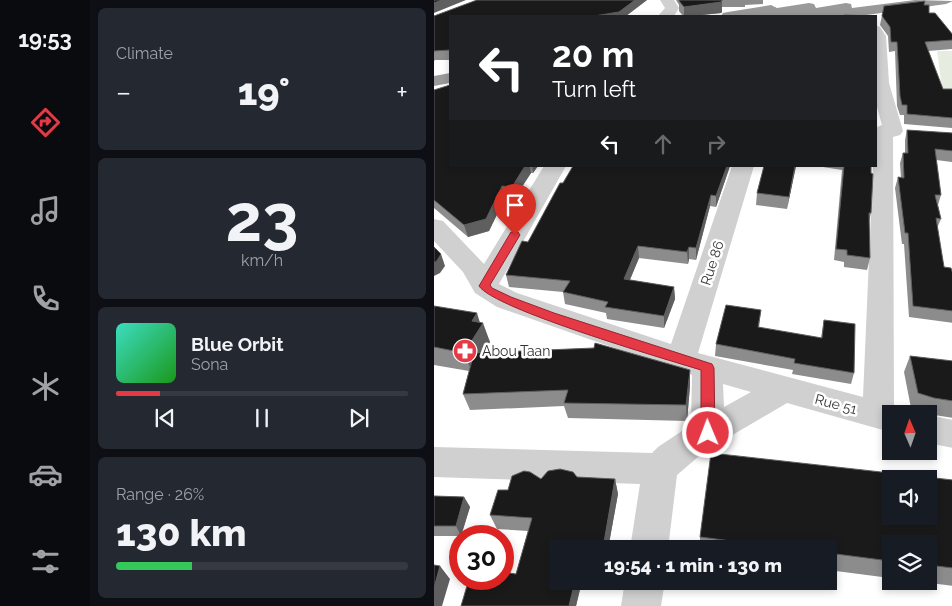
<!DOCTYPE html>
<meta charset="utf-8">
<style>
body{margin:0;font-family:Raleway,sans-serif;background:#242831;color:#f1f3f6;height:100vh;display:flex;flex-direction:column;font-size:19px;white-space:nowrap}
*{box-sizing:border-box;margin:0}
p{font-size:16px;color:#9ea1a6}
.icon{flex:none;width:28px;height:28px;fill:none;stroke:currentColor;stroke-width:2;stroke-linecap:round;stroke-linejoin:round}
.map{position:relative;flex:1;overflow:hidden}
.details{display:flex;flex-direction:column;gap:8px;padding:8px;background:#0d0f14;width:344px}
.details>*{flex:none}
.hud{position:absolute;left:15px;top:15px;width:428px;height:152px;border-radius:0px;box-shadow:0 2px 8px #0003;background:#202124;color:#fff;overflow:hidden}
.needle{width:32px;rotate:358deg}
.tools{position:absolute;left:448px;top:405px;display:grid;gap:10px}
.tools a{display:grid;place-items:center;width:55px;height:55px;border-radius:0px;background:#171b24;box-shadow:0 2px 8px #0003;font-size:25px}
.speed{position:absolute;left:15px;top:525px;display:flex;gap:10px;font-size:25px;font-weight:700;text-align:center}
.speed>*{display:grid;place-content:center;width:65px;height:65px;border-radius:50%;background:#171b24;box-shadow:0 2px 8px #0003;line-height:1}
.speed .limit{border:8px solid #d22;background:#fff;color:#111}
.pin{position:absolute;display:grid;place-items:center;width:42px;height:42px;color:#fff;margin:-51px -21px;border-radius:50% 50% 50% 0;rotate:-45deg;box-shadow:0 0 5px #0007}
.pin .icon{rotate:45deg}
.me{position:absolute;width:55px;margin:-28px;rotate:359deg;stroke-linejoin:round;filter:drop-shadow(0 0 4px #0008)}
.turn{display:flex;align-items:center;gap:18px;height:105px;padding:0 20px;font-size:22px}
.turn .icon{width:65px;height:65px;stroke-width:2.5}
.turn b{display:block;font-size:35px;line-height:42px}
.lanes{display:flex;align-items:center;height:48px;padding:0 20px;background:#0003;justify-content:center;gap:25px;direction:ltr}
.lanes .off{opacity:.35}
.big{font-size:38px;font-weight:800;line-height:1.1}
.details .card{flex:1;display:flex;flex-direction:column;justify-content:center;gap:8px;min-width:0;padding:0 18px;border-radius:8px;background:#242831}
.details .dial{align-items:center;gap:0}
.dial b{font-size:65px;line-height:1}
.song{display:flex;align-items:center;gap:15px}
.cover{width:60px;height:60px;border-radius:8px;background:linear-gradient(135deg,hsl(170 70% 55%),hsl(120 70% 35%))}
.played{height:5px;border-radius:2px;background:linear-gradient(90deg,#e63946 15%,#363941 15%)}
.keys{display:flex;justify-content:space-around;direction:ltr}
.heat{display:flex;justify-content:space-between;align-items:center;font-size:28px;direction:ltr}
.charge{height:8px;border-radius:4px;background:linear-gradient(90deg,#34c759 26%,#363941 0)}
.trip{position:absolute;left:115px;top:540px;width:288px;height:50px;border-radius:0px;background:#171b24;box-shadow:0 2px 8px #0003;font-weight:800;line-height:50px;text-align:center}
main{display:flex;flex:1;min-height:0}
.menu{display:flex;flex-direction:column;width:90px;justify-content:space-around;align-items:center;background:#090b0e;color:#9ea1a6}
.menu .icon{width:35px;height:35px}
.menu .selected{color:#e63946}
.menu b{font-size:22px;color:#f1f3f6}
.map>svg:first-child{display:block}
.green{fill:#e6ecdf}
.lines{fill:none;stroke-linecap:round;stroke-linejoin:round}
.minor{fill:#d0d0d0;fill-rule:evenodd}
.highway{fill:#9a9a9a;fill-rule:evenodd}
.wall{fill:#8c8c8c}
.shaded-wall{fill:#5f5f5f}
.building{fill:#1a1a1a;stroke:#5f5f5f;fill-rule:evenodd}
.route{fill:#e63946;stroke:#96252e}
.labels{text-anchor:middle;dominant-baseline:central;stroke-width:5;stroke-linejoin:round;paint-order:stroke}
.street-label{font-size:14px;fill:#333;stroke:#fff}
.poi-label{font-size:14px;fill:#333;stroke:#fff;text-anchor:start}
</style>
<main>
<nav class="menu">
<b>19:53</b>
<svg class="icon selected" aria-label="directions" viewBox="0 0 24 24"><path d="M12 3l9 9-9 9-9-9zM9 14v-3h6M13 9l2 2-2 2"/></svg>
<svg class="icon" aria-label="music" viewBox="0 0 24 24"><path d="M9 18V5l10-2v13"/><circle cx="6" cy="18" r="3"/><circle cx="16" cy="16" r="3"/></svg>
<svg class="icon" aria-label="phone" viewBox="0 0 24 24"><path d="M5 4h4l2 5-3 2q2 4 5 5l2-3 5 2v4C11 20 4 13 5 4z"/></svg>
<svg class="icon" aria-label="climate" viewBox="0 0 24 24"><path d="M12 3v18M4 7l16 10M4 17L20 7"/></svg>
<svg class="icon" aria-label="car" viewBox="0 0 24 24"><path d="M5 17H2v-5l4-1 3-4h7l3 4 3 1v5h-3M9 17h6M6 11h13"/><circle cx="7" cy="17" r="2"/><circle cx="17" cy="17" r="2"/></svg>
<svg class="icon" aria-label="filters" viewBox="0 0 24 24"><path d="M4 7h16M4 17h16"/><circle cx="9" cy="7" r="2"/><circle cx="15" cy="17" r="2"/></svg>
</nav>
<section class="details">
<div class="card"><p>Climate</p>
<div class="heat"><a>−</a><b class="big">19°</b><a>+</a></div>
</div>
<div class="card dial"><b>23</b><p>km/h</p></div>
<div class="card">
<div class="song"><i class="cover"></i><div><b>Blue Orbit</b><p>Sona</p></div></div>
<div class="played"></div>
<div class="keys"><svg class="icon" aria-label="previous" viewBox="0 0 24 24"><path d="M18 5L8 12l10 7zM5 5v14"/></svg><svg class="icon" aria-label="pause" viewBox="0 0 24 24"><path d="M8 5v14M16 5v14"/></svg><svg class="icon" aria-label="next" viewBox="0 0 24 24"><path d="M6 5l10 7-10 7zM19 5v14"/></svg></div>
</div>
<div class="card"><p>Range · 26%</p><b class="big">130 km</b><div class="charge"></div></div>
</section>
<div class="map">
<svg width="519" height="606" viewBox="0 0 519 606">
<rect width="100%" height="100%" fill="#fff"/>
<polygon class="green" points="503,51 518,51 518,95 509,95"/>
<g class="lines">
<g class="minor">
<polygon points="226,0 240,0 245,8 240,16 224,16 231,8"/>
<path d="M441 25 446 27 452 36 455 83 469 131 466 135 459 137 460 406 468 408 470 414H456V432L353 403 271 451 243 475 234 549H196L206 484 0 477V447L218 453 224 447 257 425 258 375 63 307 41 293 29 272 0 241V219L9 221 50 264 110 166H132L65 284 83 293 237 344 298 166H320L264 353 429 397 439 166H441V128L448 125 441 100ZM289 384 317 392 290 407Z"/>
<polygon points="494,415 519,420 519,448 494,443"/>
<polygon points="191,581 231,581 227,606 187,606"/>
</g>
<g class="highway">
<polygon points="481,0 519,1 512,4 425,16 287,16 289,13 294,12 337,5 343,8 375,3 380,4 382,8 412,3 417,4 418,8"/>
<polygon points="16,73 16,83 0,86 0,76"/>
</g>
</g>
<g class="wall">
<polygon points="43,0 213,0 192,16 16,16 16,60 1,60 0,61 0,16"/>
<polygon points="242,0 329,0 329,4 311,5 311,7 288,7 288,12 287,13 258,16 249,16 245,11 245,5"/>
<polygon points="490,5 495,13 519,35 519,49 494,51 509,89 519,89 519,128 470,124 470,115 466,115 463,106 461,51 455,52 454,36 446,25 450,6"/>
<polygon points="0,90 16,166 104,166 99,173 97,173 80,199 71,198 55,231 34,237 0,208"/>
<polygon points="473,130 519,133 519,162 502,160 507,195 504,205 507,219 503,228 510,267 519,274 519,323 475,317 470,244 468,244 461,188 464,177 467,178 466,163 469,153 471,153 471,140"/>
<polygon points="296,166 282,207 276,206 262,260 255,259 254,264 205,258 196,280 240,287 241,299 230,328 173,319 172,313 131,304 129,292 75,287 72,275 94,242 129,183"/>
<polygon points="330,166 362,166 353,209 322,205 323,193"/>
<polygon points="388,166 437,166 437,213 435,222 436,258 433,270 410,267 410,262 400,260 408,170 389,167"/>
<polygon points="0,306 46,322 56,342 49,352 256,370 256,386 253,421 134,418 130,406 36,410 29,394 35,371 0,365"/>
<polygon points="327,310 325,328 387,338 390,320 420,373 417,384 358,374 359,370 281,356 282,344"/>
<polygon points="476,356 519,361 519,418 494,414 477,408 470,372"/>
<polygon points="143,477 181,479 184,494 174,549 124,549 124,581 148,581 142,606 27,606 82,574 94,531 63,529 56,515 74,490 107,479"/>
<polygon points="519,480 519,586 480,581 494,581 494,544 456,544 456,578 394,570 394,549 266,549 266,537"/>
<polygon points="0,496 30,497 36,507 27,536 0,536"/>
</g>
<g class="shaded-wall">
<polygon points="8,0 32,0 0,13 0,3"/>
<polygon points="201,0 213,0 192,16 160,16"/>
<polygon points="288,1 288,12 287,13 258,16 250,16 250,7"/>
<polygon points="91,166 96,166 97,173 80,199 78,187"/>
<polygon points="98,166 104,166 99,173"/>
<polygon points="293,166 296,166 282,207 282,196"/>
<polygon points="361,166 362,166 353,209 355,197"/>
<polygon points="68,186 71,198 55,231 34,237 30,225"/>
<polygon points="277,195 276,206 262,260 262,248"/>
<polygon points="204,246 205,258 191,291 190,279"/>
<polygon points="255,247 255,259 254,264 253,252"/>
<polygon points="7,254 11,266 6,273 0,276 0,262"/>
<polygon points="240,287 241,299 230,328 230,316"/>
<polygon points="43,313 47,326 49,323 56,342 38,372 30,353 38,321"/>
<polygon points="256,370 256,386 253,421 252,405"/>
<polygon points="181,479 184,494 174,549 171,549 170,542"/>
<polygon points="30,497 36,507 27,536 22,526"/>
<polygon points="150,541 152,549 148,549"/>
<polygon points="6,566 16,579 8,606 0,606 0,588"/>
<polygon points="141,581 148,581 142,606 135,606"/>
</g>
<g class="building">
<polygon points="0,0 8,0 0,3"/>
<polygon points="43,0 201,0 185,12 160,16 16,16 16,50 0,51 0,16"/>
<polygon points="245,0 288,0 288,1 287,2 250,7 245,1"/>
<polygon points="491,1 490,5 495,5 495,13 501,13 519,35 519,40 491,42 509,89 519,89 519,118 473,114 473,105 468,105 466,96 463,42 457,42 456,27 448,16 450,6"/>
<polygon points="410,15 441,16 410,16"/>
<polygon points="16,85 16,166 91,166 78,187 68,186 52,219 30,225 0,200 0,90"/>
<polygon points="473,130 519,133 519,151 501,149 507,195 501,195 507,219 502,218 510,267 517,268 519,274 519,311 479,306 474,233 471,233 464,177 470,178 469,153 474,153"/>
<polygon points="139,166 293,166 282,196 277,195 262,248 255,247 253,252 204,246 190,279 240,287 230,316 171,307 174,302 129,292 136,281 72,275 88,241 94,242 126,183 129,183"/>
<polygon points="330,166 361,166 355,197 323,193"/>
<polygon points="410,166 437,166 437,173 439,174 437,213 435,213 436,258 413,255 413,250 402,249"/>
<polygon points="0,247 7,254 2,262 0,262"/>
<polygon points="292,305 327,310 324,327 388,338 390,320 421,324 420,373 360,363 361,359 282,344"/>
<polygon points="0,306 43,313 38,321 49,323 30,353 0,347"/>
<polygon points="161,343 256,370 252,405 130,403 134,390 29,394 40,353 160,348"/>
<polygon points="476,356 519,361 519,401 500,398 484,393"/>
<path d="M277 453 519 480V568L494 565V544H456V561L394 553V549H360L266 537ZM456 479H494V516H456Z"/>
<polygon points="126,469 139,472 143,477 181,479 170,542 150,541 148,549 124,549 124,581 141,581 135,606 27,606 35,579 69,579 69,572 82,574 98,518 56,515 64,490 74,490 78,476 90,471 96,472 107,479 114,471"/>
<polygon points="0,496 30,497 22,526 0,526"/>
<polygon points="0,565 6,566 0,588"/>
</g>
<path class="route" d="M77 232H84L86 235 56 285 58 288 77 297 120 313 278 364 280 368 281 433 279 437 274 439 269 437 267 433V370C231 359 60 309 45 286Z"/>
<defs>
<g id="pharmacy-disc" transform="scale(1.25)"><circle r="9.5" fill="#e63946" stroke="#fff"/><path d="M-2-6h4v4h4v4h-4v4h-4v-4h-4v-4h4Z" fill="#fff"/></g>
</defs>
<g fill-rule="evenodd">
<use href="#pharmacy-disc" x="31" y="351"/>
</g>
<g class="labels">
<g class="street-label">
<text transform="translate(278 263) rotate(-72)">Rue 86</text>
<text transform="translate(402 404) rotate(15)">Rue 51</text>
</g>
<g class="poi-label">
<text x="48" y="351">Abou Taan</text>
</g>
</g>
</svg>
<div class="tools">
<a><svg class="needle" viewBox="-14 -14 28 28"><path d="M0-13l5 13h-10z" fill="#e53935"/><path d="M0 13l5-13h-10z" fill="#9ea1a6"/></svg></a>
<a><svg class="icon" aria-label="sound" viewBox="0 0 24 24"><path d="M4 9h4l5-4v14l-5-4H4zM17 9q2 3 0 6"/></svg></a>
<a><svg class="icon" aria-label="layers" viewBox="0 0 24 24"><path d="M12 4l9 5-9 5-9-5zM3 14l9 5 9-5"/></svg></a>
</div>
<div class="speed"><div class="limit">30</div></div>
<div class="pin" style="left:81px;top:235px;background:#d93025"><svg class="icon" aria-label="arrive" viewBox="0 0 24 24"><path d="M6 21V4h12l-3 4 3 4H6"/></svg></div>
<svg class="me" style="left:274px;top:433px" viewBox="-20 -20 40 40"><circle r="17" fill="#e63946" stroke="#fff" stroke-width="3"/><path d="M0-11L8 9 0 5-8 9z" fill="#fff"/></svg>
<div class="trip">19:54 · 1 min · 130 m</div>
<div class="hud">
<div class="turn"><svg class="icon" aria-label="left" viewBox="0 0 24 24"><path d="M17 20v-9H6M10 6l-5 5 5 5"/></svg><div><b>20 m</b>Turn left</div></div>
<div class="lanes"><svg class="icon" aria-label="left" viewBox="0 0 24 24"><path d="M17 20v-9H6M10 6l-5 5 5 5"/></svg><svg class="icon off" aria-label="ahead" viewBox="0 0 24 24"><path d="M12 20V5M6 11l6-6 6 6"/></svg><svg class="icon off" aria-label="right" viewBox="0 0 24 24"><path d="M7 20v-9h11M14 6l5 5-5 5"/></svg></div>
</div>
</div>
</main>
